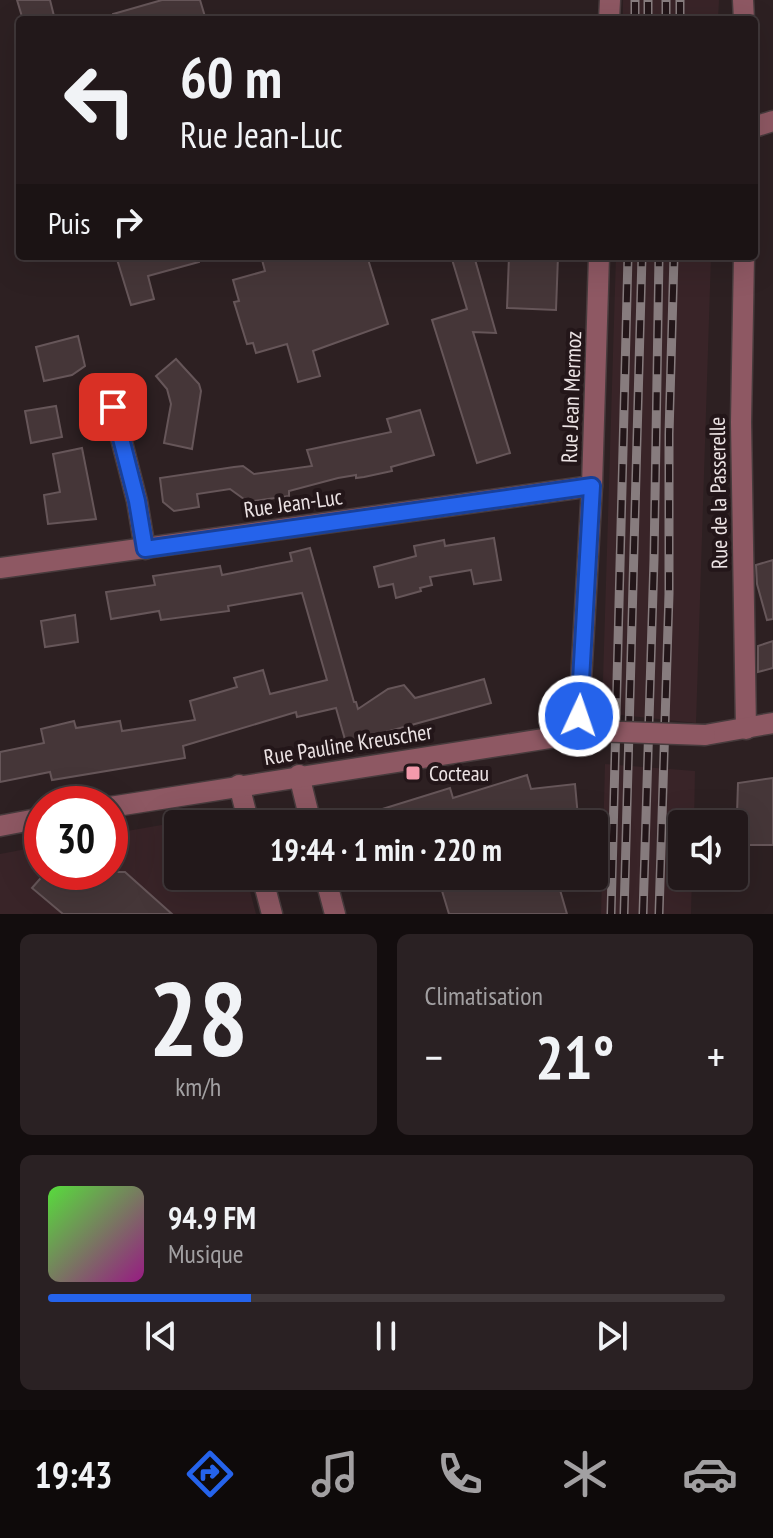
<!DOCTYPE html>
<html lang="fr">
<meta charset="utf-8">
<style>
body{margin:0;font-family:"PT Sans Narrow",sans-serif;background:#2a2123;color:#f1f3f6;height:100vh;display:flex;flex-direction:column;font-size:30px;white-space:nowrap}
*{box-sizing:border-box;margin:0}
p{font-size:26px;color:#a2a0a2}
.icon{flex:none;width:44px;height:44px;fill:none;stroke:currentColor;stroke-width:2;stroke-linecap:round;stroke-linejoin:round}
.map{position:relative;height:914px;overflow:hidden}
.details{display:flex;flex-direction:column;gap:20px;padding:20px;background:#130d0e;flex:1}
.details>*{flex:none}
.hud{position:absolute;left:16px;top:16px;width:742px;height:244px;border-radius:8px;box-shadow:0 8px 32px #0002,0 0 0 2px #3f3739;background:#22181a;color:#f1f3f6;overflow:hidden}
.controls{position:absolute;left:668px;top:810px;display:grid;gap:16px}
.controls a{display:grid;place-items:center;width:80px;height:80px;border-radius:8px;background:#22181a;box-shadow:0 8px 32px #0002,0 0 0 2px #3f3739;font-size:40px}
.speed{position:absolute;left:24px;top:786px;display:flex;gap:16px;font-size:40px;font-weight:700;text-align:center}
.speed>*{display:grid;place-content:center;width:104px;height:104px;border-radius:50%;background:#22181a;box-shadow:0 8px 32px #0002,0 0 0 2px #3f3739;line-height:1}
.speed .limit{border:12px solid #d22;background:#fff;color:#111}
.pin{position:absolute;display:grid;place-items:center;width:68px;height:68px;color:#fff;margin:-34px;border-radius:16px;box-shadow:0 4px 12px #0006}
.me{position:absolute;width:88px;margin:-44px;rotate:3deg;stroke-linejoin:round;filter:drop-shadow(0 0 6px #0008)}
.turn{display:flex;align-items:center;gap:28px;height:168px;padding:0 32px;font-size:36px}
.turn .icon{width:104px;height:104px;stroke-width:2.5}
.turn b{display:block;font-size:56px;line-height:68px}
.then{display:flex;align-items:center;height:76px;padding:0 32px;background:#0003;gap:16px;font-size:30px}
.big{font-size:60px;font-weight:800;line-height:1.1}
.details .widget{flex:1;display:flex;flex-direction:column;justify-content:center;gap:12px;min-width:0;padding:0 28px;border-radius:12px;background:#2a2123}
.details .dial{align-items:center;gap:0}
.dial b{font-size:104px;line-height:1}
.song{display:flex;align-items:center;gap:24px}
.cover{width:96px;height:96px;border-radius:12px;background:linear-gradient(135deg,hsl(110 70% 55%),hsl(310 70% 35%))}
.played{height:8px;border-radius:4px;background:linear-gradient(90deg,#2563eb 30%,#3f3739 30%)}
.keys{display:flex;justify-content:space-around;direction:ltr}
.heat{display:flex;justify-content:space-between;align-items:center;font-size:44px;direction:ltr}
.details .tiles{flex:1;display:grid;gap:20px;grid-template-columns:1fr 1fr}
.widget:last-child{grid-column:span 2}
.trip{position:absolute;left:164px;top:810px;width:444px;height:80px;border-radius:8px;background:#22181a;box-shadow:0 8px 32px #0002,0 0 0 2px #3f3739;font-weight:800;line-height:80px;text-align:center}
.dock{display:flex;height:128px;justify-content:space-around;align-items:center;background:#0e0a0a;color:#a2a0a2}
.dock .icon{width:56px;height:56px}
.dock .active{color:#2563eb}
.dock b{font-size:36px;color:#f1f3f6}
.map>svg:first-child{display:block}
.built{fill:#392428}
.building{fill:#453638;stroke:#665659;stroke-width:2}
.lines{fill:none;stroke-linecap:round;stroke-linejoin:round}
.minor-casing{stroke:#483b3d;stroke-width:23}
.minor{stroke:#8e5863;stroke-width:20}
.rail-casing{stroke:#877c7e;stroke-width:9}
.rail{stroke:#231619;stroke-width:6;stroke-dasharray:18;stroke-linecap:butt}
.minor-bridge-casing{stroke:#483b3d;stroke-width:23;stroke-linecap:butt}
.minor-bridge{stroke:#8e5863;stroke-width:20}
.route-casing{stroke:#184099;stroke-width:20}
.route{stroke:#2563eb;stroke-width:14}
.poi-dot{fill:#f39aac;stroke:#231619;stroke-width:3}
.labels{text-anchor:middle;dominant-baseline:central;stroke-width:8;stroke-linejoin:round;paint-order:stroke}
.street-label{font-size:22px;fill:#ece3e4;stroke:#231619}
.poi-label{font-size:22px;fill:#ece3e4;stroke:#231619;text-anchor:start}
</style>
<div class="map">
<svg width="773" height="914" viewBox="0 0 773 914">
<rect width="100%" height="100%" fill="#2d2022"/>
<g class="built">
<polygon points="623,0 719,0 718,20 623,20"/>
<polygon points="616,256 711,256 696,723 602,713"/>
<polygon points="605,764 695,771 694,824 682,824 682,876 692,876 691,914 601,914"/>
<polygon points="213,816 223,824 178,824 178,876 246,876 256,914 0,914 0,854 42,846 42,872 110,872 110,834"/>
</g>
<g class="building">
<polygon points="17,0 50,0 55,20 23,20"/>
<polygon points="162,0 200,0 206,20 113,20 113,14"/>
<polygon points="116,256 199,256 199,262 148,276 154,299 131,305"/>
<polygon points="261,256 367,256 388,324 313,351 320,376 298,382 287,344 256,353 253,343 247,344 234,302 239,301 233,280 265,271"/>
<polygon points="451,256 474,256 496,333 473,332 510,453 477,463 432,320 467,309"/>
<polygon points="509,256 558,256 556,310 507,308"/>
<polygon points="78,336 85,366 72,375 44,381 36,347"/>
<polygon points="176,359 199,384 201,391 192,449 164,443 171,404 167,389 156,376"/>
<polygon points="56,406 62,437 31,443 25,411"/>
<polygon points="420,410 434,455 391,467 392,471 364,477 356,478 356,475 338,478 289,491 289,496 248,502 230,489 197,494 199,507 174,511 163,502 160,478 234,467 243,466 254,474 312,466 307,450 391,432 387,419"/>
<polygon points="82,448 96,519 48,524 44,495 60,492 53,454"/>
<polygon points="494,538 501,580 474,584 471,570 430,577 432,585 420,588 421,591 396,598 393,584 379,587 374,567 416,556 414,546 444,540 445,546"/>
<polygon points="310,548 354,702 356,702 358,709 388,689 404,685 415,698 484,679 491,703 346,743 336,708 297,717 296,712 183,746 185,758 52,780 50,772 0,782 0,752 44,743 41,729 74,721 76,728 120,721 122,731 195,720 190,701 237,687 234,678 263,670 270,694 327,680 302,593 228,606 229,611 161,620 159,611 111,619 106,592 155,585 153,576 220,566 222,575 292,561 290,553"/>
<polygon points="773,560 773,619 767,620 757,584 756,565"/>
<polygon points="75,615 78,642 45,647 41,621"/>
<polygon points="773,641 773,668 758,672 758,646"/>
<polygon points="527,775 531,789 575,784 578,817 540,821 541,824 350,824 350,819 450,788 453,798"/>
<polygon points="773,778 773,845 736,845 738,783"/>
<polygon points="46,872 125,872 172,914 63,914 32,888"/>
<polygon points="458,876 556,876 567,914 449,914 439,881"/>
</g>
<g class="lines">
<g class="minor-casing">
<g id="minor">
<polyline points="743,0 744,20"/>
<polyline points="609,20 610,0"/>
<polyline points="754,127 773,121"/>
<polyline points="744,256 741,422 746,729"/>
<polyline points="113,407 137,501 145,549"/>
<polyline points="0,568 592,486"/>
<polyline points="583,731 579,716 592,486 599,256"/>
<polyline points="705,735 773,723"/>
<polyline points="299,775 311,824"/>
<polyline points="239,785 249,824"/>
<polyline points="110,807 594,731"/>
<polyline points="0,826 42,818"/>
<polyline points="262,876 272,914"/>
<polyline points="325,876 335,914"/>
</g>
</g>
<use href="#minor" class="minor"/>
<g class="rail-casing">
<g id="rail">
<polyline points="635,20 635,0"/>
<polyline points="648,20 648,0"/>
<polyline points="666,20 666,0"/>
<polyline points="680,20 680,0"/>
<polyline points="611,914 628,256"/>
<polyline points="624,914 642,256"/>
<polyline points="643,914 654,559 659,256"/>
<polyline points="659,914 669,594 669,434 674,256"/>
</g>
</g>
<use href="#rail" class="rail"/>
<g class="minor-bridge-casing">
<polyline id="minor-bridge" points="594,731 705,735"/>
</g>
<use href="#minor-bridge" class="minor-bridge"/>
</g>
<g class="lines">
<g class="route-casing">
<polyline id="route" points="113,407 137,501 145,549 592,486 579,716"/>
</g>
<use href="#route" class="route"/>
</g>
<rect class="poi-dot" x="405" y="765" width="16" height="16" rx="4"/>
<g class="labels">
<g class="street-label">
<text transform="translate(571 397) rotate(-88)">Rue Jean Mermoz</text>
<text transform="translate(718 493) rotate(-91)">Rue de la Passerelle</text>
<text transform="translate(293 503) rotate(-8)">Rue Jean-Luc</text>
<text transform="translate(348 744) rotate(-9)">Rue Pauline Kreuscher</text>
</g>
<g class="poi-label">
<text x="429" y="773">Cocteau</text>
</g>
</g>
</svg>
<div class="controls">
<a><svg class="icon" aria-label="sound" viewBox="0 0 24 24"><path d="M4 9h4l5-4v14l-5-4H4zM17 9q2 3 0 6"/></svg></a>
</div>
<div class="speed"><div class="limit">30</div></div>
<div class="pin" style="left:113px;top:407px;background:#d93025"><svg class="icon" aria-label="arrive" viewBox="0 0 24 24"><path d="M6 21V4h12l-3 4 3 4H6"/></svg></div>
<svg class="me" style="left:579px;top:716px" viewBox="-20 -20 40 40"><circle r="17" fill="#2563eb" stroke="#fff" stroke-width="3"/><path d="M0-11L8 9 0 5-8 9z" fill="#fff"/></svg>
<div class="trip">19:44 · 1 min · 220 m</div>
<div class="hud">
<div class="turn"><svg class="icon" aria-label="left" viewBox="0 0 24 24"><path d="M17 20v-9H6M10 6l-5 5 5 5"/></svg><div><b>60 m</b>Rue Jean-Luc</div></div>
<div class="then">Puis<svg class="icon" aria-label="right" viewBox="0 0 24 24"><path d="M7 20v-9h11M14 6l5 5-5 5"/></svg></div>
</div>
</div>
<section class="details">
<div class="tiles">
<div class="widget dial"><b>28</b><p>km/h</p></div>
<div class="widget"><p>Climatisation</p>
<div class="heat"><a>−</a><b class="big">21°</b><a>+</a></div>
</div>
<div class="widget">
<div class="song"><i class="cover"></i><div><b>94.9 FM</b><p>Musique</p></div></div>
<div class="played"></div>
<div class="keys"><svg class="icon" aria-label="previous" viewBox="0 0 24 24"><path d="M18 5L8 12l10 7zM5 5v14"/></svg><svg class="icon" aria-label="pause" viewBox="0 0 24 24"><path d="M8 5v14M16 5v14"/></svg><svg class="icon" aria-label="next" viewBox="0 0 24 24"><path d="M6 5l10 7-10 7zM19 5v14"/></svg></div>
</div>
</div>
</section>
<nav class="dock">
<b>19:43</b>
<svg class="icon active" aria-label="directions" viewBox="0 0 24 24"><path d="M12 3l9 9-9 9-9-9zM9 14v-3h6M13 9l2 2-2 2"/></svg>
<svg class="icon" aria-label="music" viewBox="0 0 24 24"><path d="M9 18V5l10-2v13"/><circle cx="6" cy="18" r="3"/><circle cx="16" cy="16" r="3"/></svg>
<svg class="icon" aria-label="phone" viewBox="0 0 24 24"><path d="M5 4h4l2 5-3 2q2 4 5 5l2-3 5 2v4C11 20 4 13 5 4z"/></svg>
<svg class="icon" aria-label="climate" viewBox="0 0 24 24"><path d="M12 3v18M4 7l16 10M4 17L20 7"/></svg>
<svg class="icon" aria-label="car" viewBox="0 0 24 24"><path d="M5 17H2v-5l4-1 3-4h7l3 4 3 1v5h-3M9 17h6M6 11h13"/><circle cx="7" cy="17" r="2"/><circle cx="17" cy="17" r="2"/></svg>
</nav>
